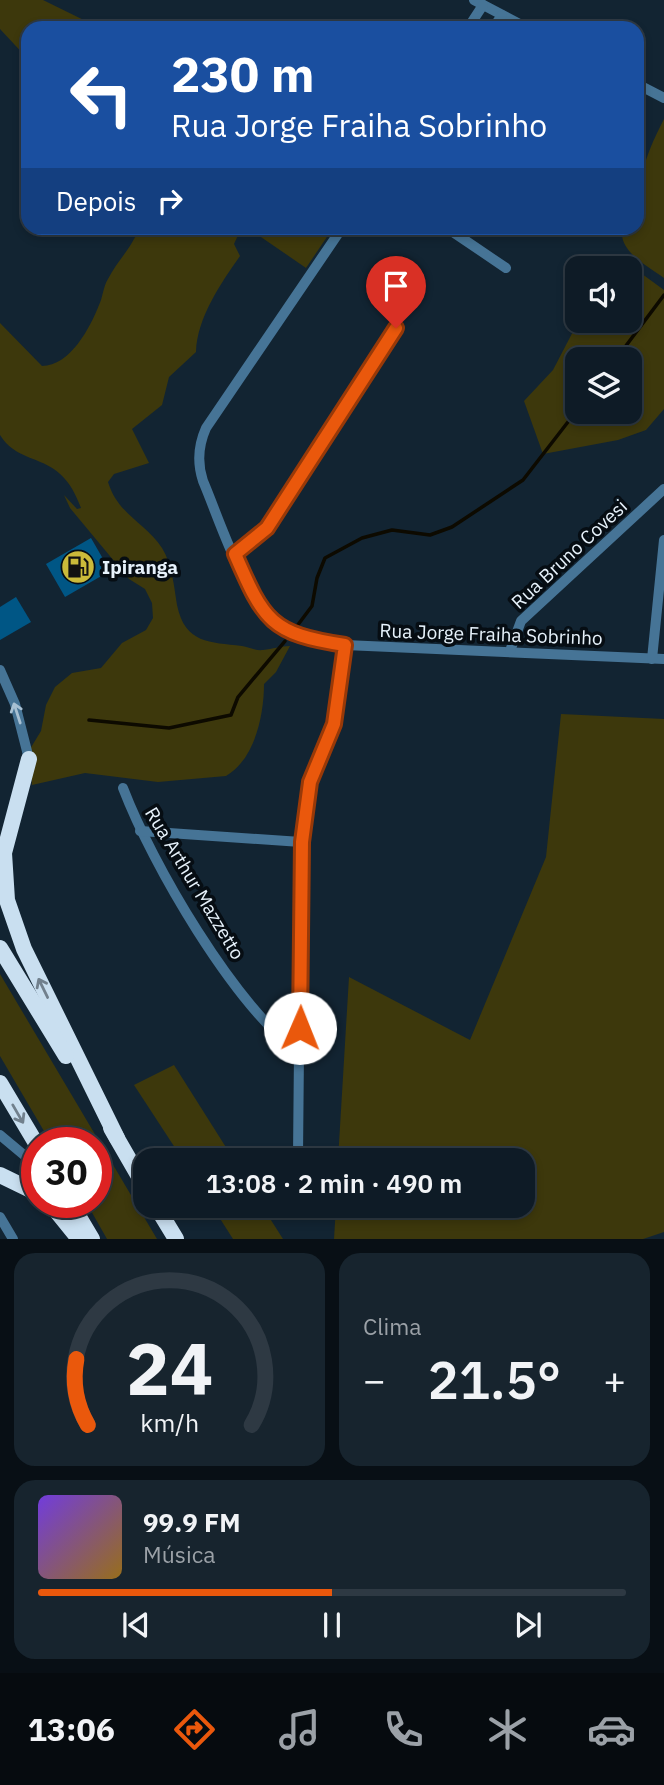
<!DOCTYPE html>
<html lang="pt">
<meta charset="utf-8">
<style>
body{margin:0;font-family:"IBM Plex Sans",sans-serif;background:#17242e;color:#f1f3f6;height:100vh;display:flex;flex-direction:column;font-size:26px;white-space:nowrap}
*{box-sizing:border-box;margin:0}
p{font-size:23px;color:#9ba1a7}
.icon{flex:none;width:38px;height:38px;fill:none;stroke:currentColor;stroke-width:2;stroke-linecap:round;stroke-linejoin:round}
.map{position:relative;height:1239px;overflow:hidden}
.side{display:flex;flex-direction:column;gap:14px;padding:14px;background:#080f15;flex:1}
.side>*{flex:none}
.hud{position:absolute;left:21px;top:21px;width:623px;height:214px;border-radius:21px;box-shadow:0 4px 10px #0003,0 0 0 2px #2e3943;background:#1a4fa0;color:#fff;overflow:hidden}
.buttons{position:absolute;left:565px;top:256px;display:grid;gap:14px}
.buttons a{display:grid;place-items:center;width:77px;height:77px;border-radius:14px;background:#0e1b26;box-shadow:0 4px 10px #0003,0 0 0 2px #2e3943;font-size:35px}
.speed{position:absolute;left:21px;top:1127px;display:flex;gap:14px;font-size:35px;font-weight:700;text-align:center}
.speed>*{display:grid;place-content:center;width:91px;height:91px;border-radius:50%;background:#0e1b26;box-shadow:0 4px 10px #0003,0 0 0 2px #2e3943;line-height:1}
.speed .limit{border:10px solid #d22;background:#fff;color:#111}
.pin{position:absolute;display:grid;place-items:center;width:60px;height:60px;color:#fff;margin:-72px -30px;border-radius:50% 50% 50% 0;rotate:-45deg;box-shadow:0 0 7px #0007}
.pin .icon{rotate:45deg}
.me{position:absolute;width:77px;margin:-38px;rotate:1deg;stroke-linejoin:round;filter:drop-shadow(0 0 5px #0008)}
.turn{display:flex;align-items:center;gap:24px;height:147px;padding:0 35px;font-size:32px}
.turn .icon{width:91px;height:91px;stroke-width:2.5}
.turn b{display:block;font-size:49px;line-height:60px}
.then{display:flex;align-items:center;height:66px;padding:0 35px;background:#0003;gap:14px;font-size:26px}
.big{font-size:52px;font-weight:600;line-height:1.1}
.side .tile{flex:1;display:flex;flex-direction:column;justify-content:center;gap:10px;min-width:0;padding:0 24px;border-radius:21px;background:#17242e}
.side .dial{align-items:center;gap:0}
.dial svg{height:182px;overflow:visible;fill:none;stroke:#2e3943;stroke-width:7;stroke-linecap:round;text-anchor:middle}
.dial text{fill:#f1f3f6;stroke:none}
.song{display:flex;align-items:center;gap:21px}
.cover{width:84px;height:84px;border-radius:10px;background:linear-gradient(135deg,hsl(260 70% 55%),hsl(40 70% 35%))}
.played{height:7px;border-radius:4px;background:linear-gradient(90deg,#ea580c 50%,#2e3943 50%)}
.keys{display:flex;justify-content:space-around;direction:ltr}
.heat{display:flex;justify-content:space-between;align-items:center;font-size:38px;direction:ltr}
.side .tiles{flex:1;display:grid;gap:14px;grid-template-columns:1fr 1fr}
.tile:last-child{grid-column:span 2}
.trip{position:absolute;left:133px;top:1148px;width:402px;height:70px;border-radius:21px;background:#0e1b26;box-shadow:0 4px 10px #0003,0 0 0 2px #2e3943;font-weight:600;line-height:70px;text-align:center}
.menu{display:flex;height:112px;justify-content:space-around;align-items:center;background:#060b0f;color:#9ba1a7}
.menu .icon{width:49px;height:49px}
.menu .active{color:#ea580c}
.menu b{font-size:32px;color:#f1f3f6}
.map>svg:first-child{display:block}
.green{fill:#3d380c;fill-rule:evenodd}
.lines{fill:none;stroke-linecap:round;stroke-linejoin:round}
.stream{stroke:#0d0a00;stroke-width:3.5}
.building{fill:#005685}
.minor{stroke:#467496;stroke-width:10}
.highway{stroke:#c9dff0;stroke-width:16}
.oneway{stroke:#a7c0d3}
.oneway2{stroke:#71808d}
.route-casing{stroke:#983908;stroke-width:18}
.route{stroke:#ea580c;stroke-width:12}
.labels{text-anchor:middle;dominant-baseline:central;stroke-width:7;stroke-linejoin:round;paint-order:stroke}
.street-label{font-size:19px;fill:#e7f2fb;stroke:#060d13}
.poi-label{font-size:19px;font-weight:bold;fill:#e7f2fb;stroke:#060d13;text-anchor:start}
</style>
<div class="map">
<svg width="664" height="1239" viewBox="0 0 664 1239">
<rect width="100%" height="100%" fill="#122432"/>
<g class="green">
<polygon points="0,0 43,0 100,28 28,28 28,59 0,29"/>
<path d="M664 119V278C649 267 616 250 623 228H637C637 182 643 160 664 119Z"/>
<path d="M139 228H333L306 268 248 228 240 231 234 244 240 256C221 283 197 318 196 352L169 377 162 405 132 429 149 463 114 474 108 482C118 515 146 523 162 548 172 564 174 586 177 605 185 644 210 642 242 646 249 647 256 651 263 650 273 649 280 646 290 646L276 672 264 684C264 715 255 759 226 776L158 782 85 773 32 785 30 749 41 731 46 705 55 687 72 673 101 668 122 643 146 630 153 618 152 603 145 589 129 579 70 508 64 495 77 509 81 508C60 448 22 470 0 435V323L42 366C70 366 90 328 99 305 103 297 103 287 108 279 117 261 132 248 139 228Z"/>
<path d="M615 261 627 263 664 290V409L646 430 618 440 543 454 524 401 553 370 579 320H630V268H608ZM578 359H630V411H578Z"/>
<polygon points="561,714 664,719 664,1232 643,1239 334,1239 336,1206 523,1206 523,1160 338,1160 349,977 470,1040 546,857"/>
<polygon points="0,974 157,1239 107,1239 86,1202 96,1202 96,1143 51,1143 0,1056"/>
<polygon points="174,1065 234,1160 183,1160 134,1085"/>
<polygon points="212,1206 262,1206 283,1239 233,1239"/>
</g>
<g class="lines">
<g class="stream">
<polyline points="616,359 664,295"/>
<polyline points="297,626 312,606 317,578 325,558 362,538 392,530 430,535 452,527 523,480 578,409"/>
<polyline points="89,720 169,728 231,715 238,697 285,641"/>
</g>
</g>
<g class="building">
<polygon points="91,538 110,571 65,597 46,564"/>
<polygon points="16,597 31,622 0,640 0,607"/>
</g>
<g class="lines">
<g class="minor">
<polyline points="474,0 527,28"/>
<polyline points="468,28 483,5"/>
<polyline points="493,28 502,15"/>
<polyline points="637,84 664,98"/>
<path d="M342 228 206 428C198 446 197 463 203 481 221 523 247 610 287 631 305 641 325 642 345 645L664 659"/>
<polyline points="447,228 506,268"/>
<polyline points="235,554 266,528 396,328"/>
<polyline points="510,651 521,621 664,489"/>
<polyline points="652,659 664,540"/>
<polyline points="0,670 15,704 29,759"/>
<path d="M123 788C153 866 233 1003 299 1053"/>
<polyline points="140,831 301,842"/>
<polyline points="0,1135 37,1166"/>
<polyline points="298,1156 301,842 310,782 334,724 345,645"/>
<polyline points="0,1217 13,1239"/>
</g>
<g class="highway">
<polyline points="29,759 4,853 7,900 24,949 117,1138"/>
<polyline points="0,948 66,1056"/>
<polyline points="0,1083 37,1145"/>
<polyline points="111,1128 145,1187"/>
<polyline points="0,1175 37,1193"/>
<polyline points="49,1202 79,1239"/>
<polyline points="70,1202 92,1239"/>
<polyline points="156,1206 176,1239"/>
</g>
</g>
<defs><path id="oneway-shaft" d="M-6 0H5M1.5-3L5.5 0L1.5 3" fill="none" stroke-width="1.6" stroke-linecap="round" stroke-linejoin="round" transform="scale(1.75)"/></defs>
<use class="oneway" href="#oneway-shaft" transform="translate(17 713) rotate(-108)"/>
<g class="oneway2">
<use href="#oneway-shaft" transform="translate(43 988) rotate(-116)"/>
<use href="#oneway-shaft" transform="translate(18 1114) rotate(60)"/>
</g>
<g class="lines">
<g class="route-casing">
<path id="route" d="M300 1028 302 842 310 782 334 724 345 645C271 634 264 621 235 554L267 528 396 328"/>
</g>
<use href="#route" class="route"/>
</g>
<defs>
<g id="fuel-disc" transform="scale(1.75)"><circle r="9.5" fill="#caba3a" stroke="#060d13"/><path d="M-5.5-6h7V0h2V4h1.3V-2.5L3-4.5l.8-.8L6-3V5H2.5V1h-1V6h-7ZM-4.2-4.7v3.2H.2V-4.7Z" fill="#111"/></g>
</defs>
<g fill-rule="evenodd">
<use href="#fuel-disc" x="78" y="567"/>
</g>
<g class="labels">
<g class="street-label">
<text transform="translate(569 554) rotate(-43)">Rua Bruno Covesi</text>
<text transform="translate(491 634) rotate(2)">Rua Jorge Fraiha Sobrinho</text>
<text transform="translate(195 883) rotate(59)">Rua Arthur Mazzetto</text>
</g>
<g class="poi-label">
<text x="102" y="567">Ipiranga</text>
</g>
</g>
</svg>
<div class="buttons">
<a><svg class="icon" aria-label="sound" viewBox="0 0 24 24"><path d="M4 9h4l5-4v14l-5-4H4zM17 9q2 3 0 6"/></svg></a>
<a><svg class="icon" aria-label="layers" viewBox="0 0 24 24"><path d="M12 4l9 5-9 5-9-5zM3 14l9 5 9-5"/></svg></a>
</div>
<div class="speed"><div class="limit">30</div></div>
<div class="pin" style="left:396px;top:328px;background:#d93025"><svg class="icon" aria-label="arrive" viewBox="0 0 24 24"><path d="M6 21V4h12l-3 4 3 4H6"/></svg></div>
<svg class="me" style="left:300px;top:1028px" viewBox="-20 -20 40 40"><circle r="19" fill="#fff"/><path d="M0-13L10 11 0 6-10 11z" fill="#ea580c"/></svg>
<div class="trip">13:08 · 2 min · 490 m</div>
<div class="hud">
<div class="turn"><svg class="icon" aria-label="left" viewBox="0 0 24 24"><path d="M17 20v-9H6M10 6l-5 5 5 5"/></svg><div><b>230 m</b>Rua Jorge Fraiha Sobrinho</div></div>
<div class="then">Depois<svg class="icon" aria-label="right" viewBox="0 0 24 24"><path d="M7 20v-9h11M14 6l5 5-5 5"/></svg></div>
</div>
</div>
<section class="side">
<div class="tiles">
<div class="tile dial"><svg viewBox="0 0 100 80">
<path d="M14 69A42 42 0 1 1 86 69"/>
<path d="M14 69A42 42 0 0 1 9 40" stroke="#ea580c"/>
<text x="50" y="56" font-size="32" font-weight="700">24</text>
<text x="50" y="72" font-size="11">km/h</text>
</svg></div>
<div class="tile"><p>Clima</p>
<div class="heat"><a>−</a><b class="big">21.5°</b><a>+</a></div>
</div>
<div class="tile">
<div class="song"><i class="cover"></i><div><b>99.9 FM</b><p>Música</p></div></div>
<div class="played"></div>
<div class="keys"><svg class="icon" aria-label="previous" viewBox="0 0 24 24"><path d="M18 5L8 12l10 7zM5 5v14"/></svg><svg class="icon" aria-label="pause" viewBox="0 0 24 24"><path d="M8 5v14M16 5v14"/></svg><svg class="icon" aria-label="next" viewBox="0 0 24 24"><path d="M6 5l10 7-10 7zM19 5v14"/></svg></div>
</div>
</div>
</section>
<nav class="menu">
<b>13:06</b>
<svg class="icon active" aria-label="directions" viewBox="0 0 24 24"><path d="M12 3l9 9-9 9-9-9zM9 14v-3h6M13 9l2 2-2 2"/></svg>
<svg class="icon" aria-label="music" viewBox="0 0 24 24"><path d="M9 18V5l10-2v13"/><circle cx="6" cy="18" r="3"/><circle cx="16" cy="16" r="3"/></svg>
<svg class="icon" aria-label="phone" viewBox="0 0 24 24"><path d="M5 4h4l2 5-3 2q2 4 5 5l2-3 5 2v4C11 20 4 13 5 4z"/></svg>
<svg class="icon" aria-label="climate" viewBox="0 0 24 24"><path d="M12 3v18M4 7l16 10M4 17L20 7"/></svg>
<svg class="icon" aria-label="car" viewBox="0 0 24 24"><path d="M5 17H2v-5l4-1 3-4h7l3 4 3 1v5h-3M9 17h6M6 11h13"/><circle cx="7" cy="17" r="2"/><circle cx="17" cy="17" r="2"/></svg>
</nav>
